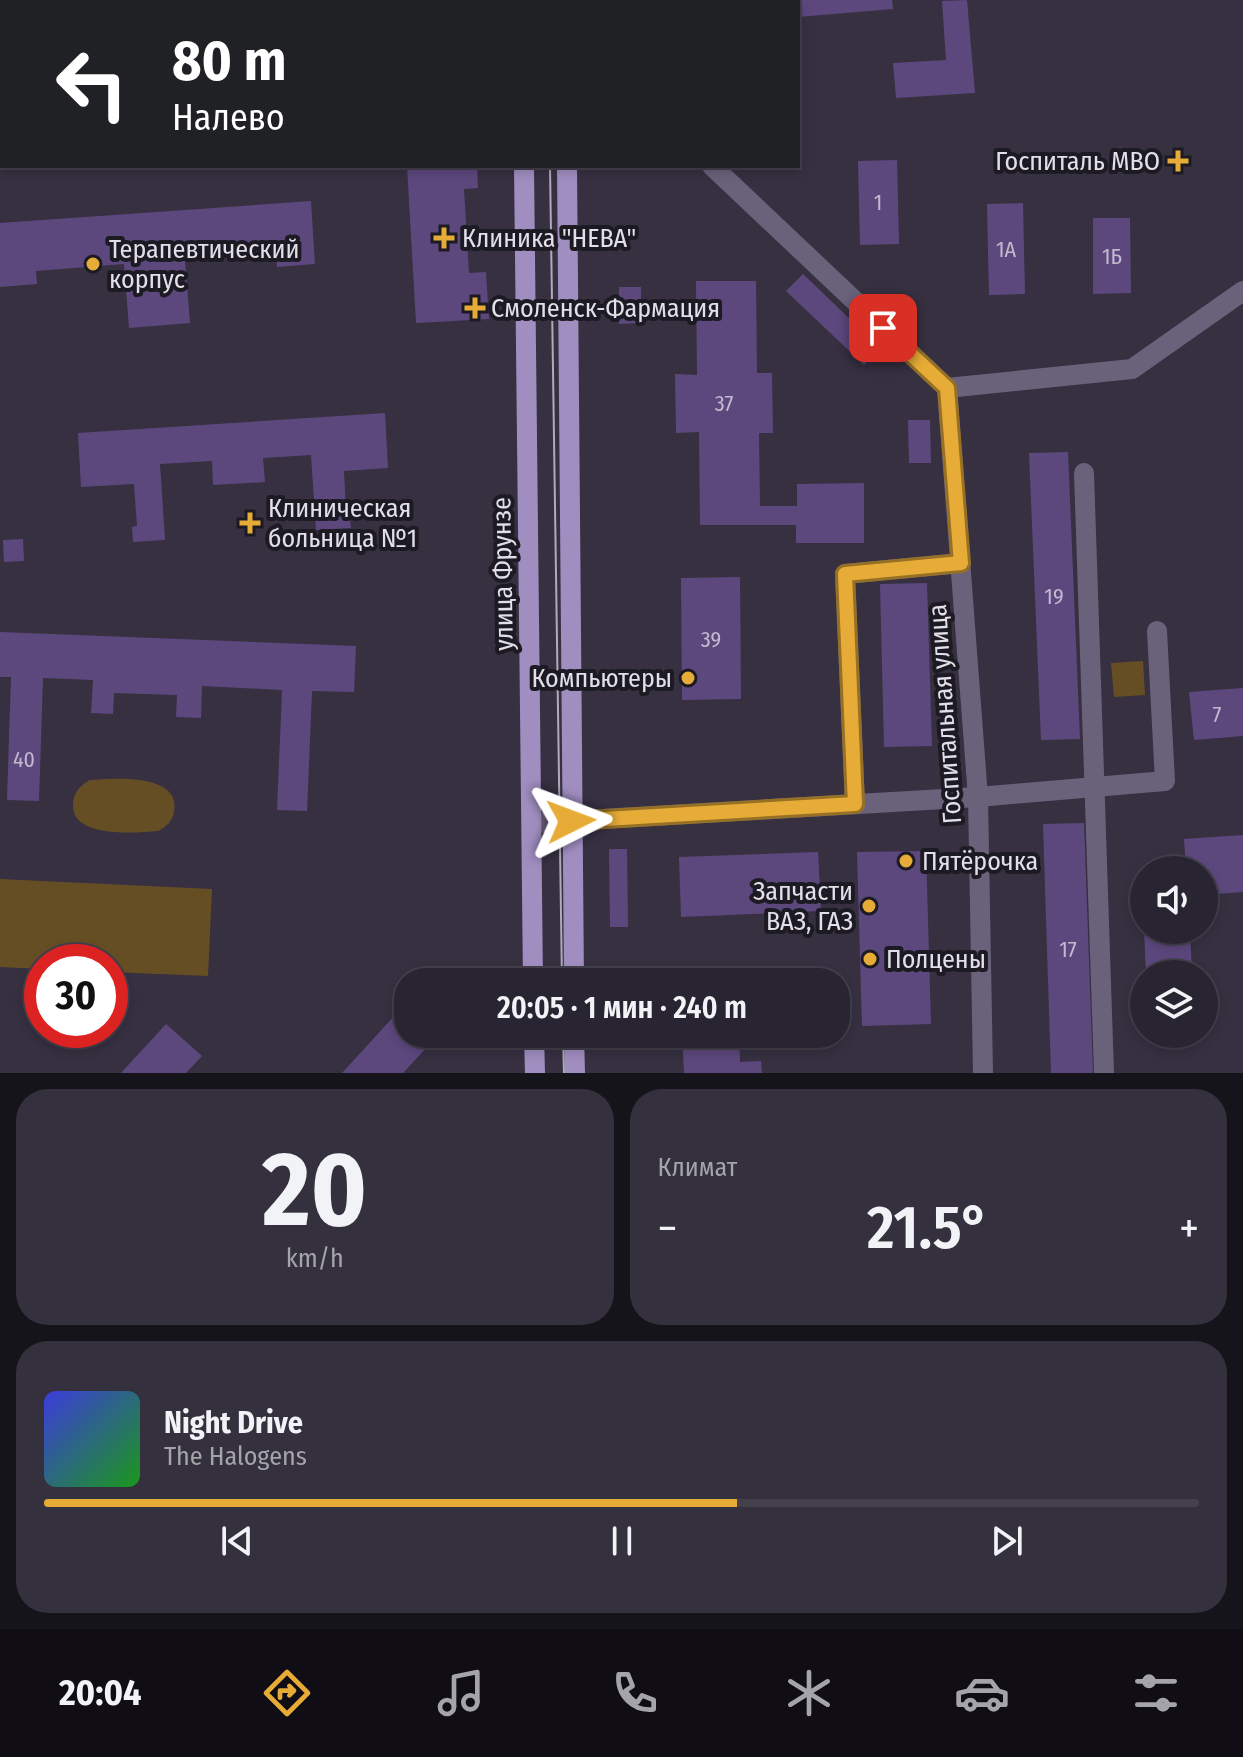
<!DOCTYPE html>
<html lang="ru">
<meta charset="utf-8">
<style>
body{margin:0;font-family:"Fira Sans Condensed",sans-serif;background:#34303d;color:#f1f3f6;height:100vh;display:flex;flex-direction:column;font-size:30px;white-space:nowrap}
*{box-sizing:border-box;margin:0}
p{font-size:26px;color:#a5a4ab}
.icon{flex:none;width:44px;height:44px;fill:none;stroke:currentColor;stroke-width:2;stroke-linecap:round;stroke-linejoin:round}
.map{position:relative;height:1073px;overflow:hidden}
.drawer{display:flex;flex-direction:column;gap:16px;padding:16px;background:#16141b;flex:1}
.drawer>*{flex:none}
.top-card{position:absolute;left:0px;top:0px;width:800px;height:168px;box-shadow:0 4px 12px #0003,0 0 0 2px #44414d;background:#202124;color:#fff;overflow:hidden}
.fabs{position:absolute;left:1130px;top:856px;display:grid;gap:16px}
.fabs a{display:grid;place-items:center;width:88px;height:88px;border-radius:50%;background:#282431;box-shadow:0 4px 12px #0003,0 0 0 2px #44414d;font-size:40px}
.speed{position:absolute;left:24px;top:944px;display:flex;gap:16px;font-size:40px;font-weight:700;text-align:center}
.speed>*{display:grid;place-content:center;width:104px;height:104px;border-radius:50%;background:#282431;box-shadow:0 4px 12px #0003,0 0 0 2px #44414d;line-height:1}
.speed .limit{border:12px solid #d22;background:#fff;color:#111}
.pin{position:absolute;display:grid;place-items:center;width:68px;height:68px;color:#fff;margin:-34px;border-radius:16px;box-shadow:0 4px 12px #0006}
.me{position:absolute;width:88px;margin:-44px;rotate:87deg;stroke-linejoin:round;filter:drop-shadow(0 0 6px #0008)}
.turn{display:flex;align-items:center;gap:28px;height:168px;padding:0 40px;font-size:36px}
.turn .icon{width:104px;height:104px;stroke-width:2.5}
.turn b{display:block;font-size:56px;line-height:68px}
.big{font-size:60px;font-weight:600;line-height:1.1}
.drawer .tile{flex:1;display:flex;flex-direction:column;justify-content:center;gap:12px;min-width:0;padding:0 28px;border-radius:32px;background:#34303d}
.drawer .dial{align-items:center;gap:0}
.dial b{font-size:104px;line-height:1}
.song{display:flex;align-items:center;gap:24px}
.cover{width:96px;height:96px;border-radius:12px;background:linear-gradient(135deg,hsl(240 70% 55%),hsl(120 70% 35%))}
.played{height:8px;border-radius:4px;background:linear-gradient(90deg,#e7ac37 60%,#44414d 60%)}
.keys{display:flex;justify-content:space-around;direction:ltr}
.heat{display:flex;justify-content:space-between;align-items:center;font-size:44px;direction:ltr}
.drawer .tiles{flex:1;display:grid;gap:16px;grid-template-columns:1fr 1fr}
.tile:last-child{grid-column:span 2}
.trip{position:absolute;left:394px;top:968px;width:456px;height:80px;border-radius:32px;background:#282431;box-shadow:0 4px 12px #0003,0 0 0 2px #44414d;font-weight:600;line-height:80px;text-align:center}
.tab-bar{display:flex;height:128px;justify-content:space-around;align-items:center;background:#100e14;color:#a5a4ab}
.tab-bar .icon{width:56px;height:56px}
.tab-bar .selected{color:#e7ac37}
.tab-bar b{font-size:36px;color:#f1f3f6}
.map>svg:first-child{display:block}
.green{fill:#664e24}
.building{fill:#5d487e}
.lines{fill:none;stroke-linecap:round;stroke-linejoin:round}
.minor{stroke:#6a627b;stroke-width:20}
.major{stroke:#a08ec1;stroke-width:20}
.tram{stroke:#afabb8;stroke-width:2}
.route-casing{stroke:#967024;stroke-width:20}
.route{stroke:#e7ac37;stroke-width:14}
.poi-dot{fill:#e7ac37;stroke:#1c1a22;stroke-width:3}
.labels{text-anchor:middle;dominant-baseline:central;stroke-width:8;stroke-linejoin:round;paint-order:stroke}
.number-label{font-size:22px;fill:#c1b9cf}
.poi-label{font-size:26px;fill:#e2dfea;stroke:#1c1a22;text-anchor:start}
.street-label{font-size:26px;fill:#e2dfea;stroke:#1c1a22}
</style>
<div class="map">
<svg width="1243" height="1073" viewBox="0 0 1243 1073">
<rect width="100%" height="100%" fill="#363041"/>
<g class="green">
<polygon points="1143,661 1145,695 1114,697 1111,663"/>
<path d="M90 780C114 778 182 773 174 812 172 822 166 827 158 831 135 833 73 838 73 806 73 793 79 786 90 780Z"/>
<polygon points="0,879 212,889 208,976 110,972 110,962 42,962 42,969 0,967"/>
</g>
<g class="building">
<polygon points="798,0 892,0 893,9 798,17"/>
<polygon points="967,0 975,93 896,98 893,63 946,60 942,1"/>
<polygon points="897,160 899,244 860,245 858,161"/>
<polygon points="407,166 477,166 478,188 464,189 469,273 486,272 489,319 416,323"/>
<polygon points="311,201 315,264 277,267 276,253 185,260 190,323 129,328 124,264 36,271 37,284 0,287 0,223"/>
<polygon points="1023,203 1025,294 989,295 987,204"/>
<polygon points="1093,218 1130,218 1131,293 1093,294"/>
<polygon points="803,274 880,348 864,365 786,291"/>
<polygon points="696,281 756,281 757,373 772,373 773,433 759,433 760,506 797,506 797,484 864,483 864,543 796,543 796,525 700,525 699,432 676,433 675,374 697,375"/>
<polygon points="619,287 641,287 641,323 619,324"/>
<polygon points="385,413 388,468 344,471 346,511 349,511 351,528 316,530 311,455 263,458 265,482 213,485 212,461 160,464 165,540 133,542 132,527 137,526 134,484 81,487 78,433"/>
<polygon points="908,420 930,420 931,463 909,463"/>
<polygon points="1068,452 1080,739 1041,740 1029,453"/>
<polygon points="23,539 24,561 4,562 3,540"/>
<polygon points="740,577 741,699 682,700 681,578"/>
<polygon points="927,583 932,746 884,747 880,584"/>
<polygon points="0,632 356,646 354,692 312,691 307,811 277,810 282,690 202,686 201,718 176,717 177,695 114,693 113,714 91,713 93,680 43,678 39,801 7,800 11,677 0,677"/>
<polygon points="1243,688 1243,736 1194,740 1189,692"/>
<polygon points="1084,823 1093,1073 1051,1073 1043,824"/>
<polygon points="1243,835 1243,892 1204,895 1204,870 1186,870 1184,839"/>
<polygon points="609,849 627,849 628,927 610,927"/>
<polygon points="926,851 931,1024 862,1026 857,852"/>
<polygon points="818,852 821,911 681,917 679,857"/>
<polygon points="1144,930 1190,930 1192,974 1146,974"/>
<polygon points="408,1001 408,1034 439,1034 403,1073 342,1073"/>
<polygon points="166,1024 202,1056 186,1073 121,1073"/>
<polygon points="682,1034 739,1034 740,1062 761,1061 762,1073 684,1073"/>
</g>
<g class="lines">
<g class="minor">
<polyline points="712,166 947,388 978,797 983,1073"/>
<polyline points="947,388 1132,369 1243,291"/>
<polyline points="1084,473 1104,1073"/>
<polyline points="855,804 845,574 961,563"/>
<polyline points="533,823 978,797 1165,781 1157,631"/>
</g>
<g class="major">
<polyline points="516,0 516,2"/>
<polyline points="555,0 555,2"/>
<polyline points="524,166 533,982"/>
<polyline points="567,166 574,982"/>
<polyline points="534,1034 535,1073"/>
<polyline points="574,1034 575,1073"/>
</g>
<g class="tram">
<polyline points="539,0 539,2"/>
<polyline points="550,166 562,982"/>
<polyline points="563,1034 564,1073"/>
</g>
</g>
<g class="lines">
<g class="route-casing">
<polyline id="route" points="571,821 855,804 845,574 961,563 947,388 883,328"/>
</g>
<use href="#route" class="route"/>
</g>
<g class="poi-dot">
<path d="M1174 149h8v8h8v8h-8v8h-8v-8h-8v-8h8z"/>
<path d="M440 226h8v8h8v8h-8v8h-8v-8h-8v-8h8z"/>
<circle cx="93" cy="264" r="8"/>
<path d="M471 296h8v8h8v8h-8v8h-8v-8h-8v-8h8z"/>
<path d="M246 511h8v8h8v8h-8v8h-8v-8h-8v-8h8z"/>
<circle cx="688" cy="678" r="8"/>
<circle cx="906" cy="861" r="8"/>
<circle cx="869" cy="906" r="8"/>
<circle cx="870" cy="959" r="8"/>
</g>
<g class="labels">
<g class="number-label">
<text x="878" y="202">1</text>
<text x="1006" y="249">1А</text>
<text x="1112" y="256">1Б</text>
<text x="724" y="403">37</text>
<text x="1054" y="596">19</text>
<text x="711" y="639">39</text>
<text x="1217" y="714">7</text>
<text x="24" y="759">40</text>
<text x="1068" y="949">17</text>
</g>
<g class="poi-label">
<text x="1160" y="161" text-anchor="end">Госпиталь МВО</text>
<text x="462" y="238">Клиника "НЕВА"</text>
<text x="109" y="249">Терапевтический<tspan x="109" dy="30">корпус</tspan></text>
<text x="491" y="308">Смоленск-Фармация</text>
<text x="268" y="508">Клиническая<tspan x="268" dy="30">больница №1</tspan></text>
<text x="672" y="678" text-anchor="end">Компьютеры</text>
<text x="922" y="861">Пятёрочка</text>
<text x="853" y="891" text-anchor="end">Запчаcти<tspan x="853" dy="30">ВАЗ, ГАЗ</tspan></text>
<text x="886" y="959">Полцены</text>
</g>
<g class="street-label">
<text transform="translate(503 574) rotate(-91)">улица Фрунзе</text>
<text transform="translate(945 714) rotate(-94)">Госпитальная улица</text>
</g>
</g>
</svg>
<div class="fabs">
<a><svg class="icon" aria-label="sound" viewBox="0 0 24 24"><path d="M4 9h4l5-4v14l-5-4H4zM17 9q2 3 0 6"/></svg></a>
<a><svg class="icon" aria-label="layers" viewBox="0 0 24 24"><path d="M12 4l9 5-9 5-9-5zM3 14l9 5 9-5"/></svg></a>
</div>
<div class="speed"><div class="limit">30</div></div>
<div class="pin" style="left:883px;top:328px;background:#d93025"><svg class="icon" aria-label="arrive" viewBox="0 0 24 24"><path d="M6 21V4h12l-3 4 3 4H6"/></svg></div>
<svg class="me" style="left:571px;top:821px" viewBox="-20 -20 40 40"><path d="M0-17L14 15 0 8-14 15z" fill="#e7ac37" stroke="#fff" stroke-width="4"/></svg>
<div class="trip">20:05 · 1 мин · 240 m</div>
<div class="top-card">
<div class="turn"><svg class="icon" aria-label="left" viewBox="0 0 24 24"><path d="M17 20v-9H6M10 6l-5 5 5 5"/></svg><div><b>80 m</b>Налево</div></div>
</div>
</div>
<section class="drawer">
<div class="tiles">
<div class="tile dial"><b>20</b><p>km/h</p></div>
<div class="tile"><p>Климат</p>
<div class="heat"><a>−</a><b class="big">21.5°</b><a>+</a></div>
</div>
<div class="tile">
<div class="song"><i class="cover"></i><div><b>Night Drive</b><p>The Halogens</p></div></div>
<div class="played"></div>
<div class="keys"><svg class="icon" aria-label="previous" viewBox="0 0 24 24"><path d="M18 5L8 12l10 7zM5 5v14"/></svg><svg class="icon" aria-label="pause" viewBox="0 0 24 24"><path d="M8 5v14M16 5v14"/></svg><svg class="icon" aria-label="next" viewBox="0 0 24 24"><path d="M6 5l10 7-10 7zM19 5v14"/></svg></div>
</div>
</div>
</section>
<nav class="tab-bar">
<b>20:04</b>
<svg class="icon selected" aria-label="directions" viewBox="0 0 24 24"><path d="M12 3l9 9-9 9-9-9zM9 14v-3h6M13 9l2 2-2 2"/></svg>
<svg class="icon" aria-label="music" viewBox="0 0 24 24"><path d="M9 18V5l10-2v13"/><circle cx="6" cy="18" r="3"/><circle cx="16" cy="16" r="3"/></svg>
<svg class="icon" aria-label="phone" viewBox="0 0 24 24"><path d="M5 4h4l2 5-3 2q2 4 5 5l2-3 5 2v4C11 20 4 13 5 4z"/></svg>
<svg class="icon" aria-label="climate" viewBox="0 0 24 24"><path d="M12 3v18M4 7l16 10M4 17L20 7"/></svg>
<svg class="icon" aria-label="car" viewBox="0 0 24 24"><path d="M5 17H2v-5l4-1 3-4h7l3 4 3 1v5h-3M9 17h6M6 11h13"/><circle cx="7" cy="17" r="2"/><circle cx="17" cy="17" r="2"/></svg>
<svg class="icon" aria-label="filters" viewBox="0 0 24 24"><path d="M4 7h16M4 17h16"/><circle cx="9" cy="7" r="2"/><circle cx="15" cy="17" r="2"/></svg>
</nav>
